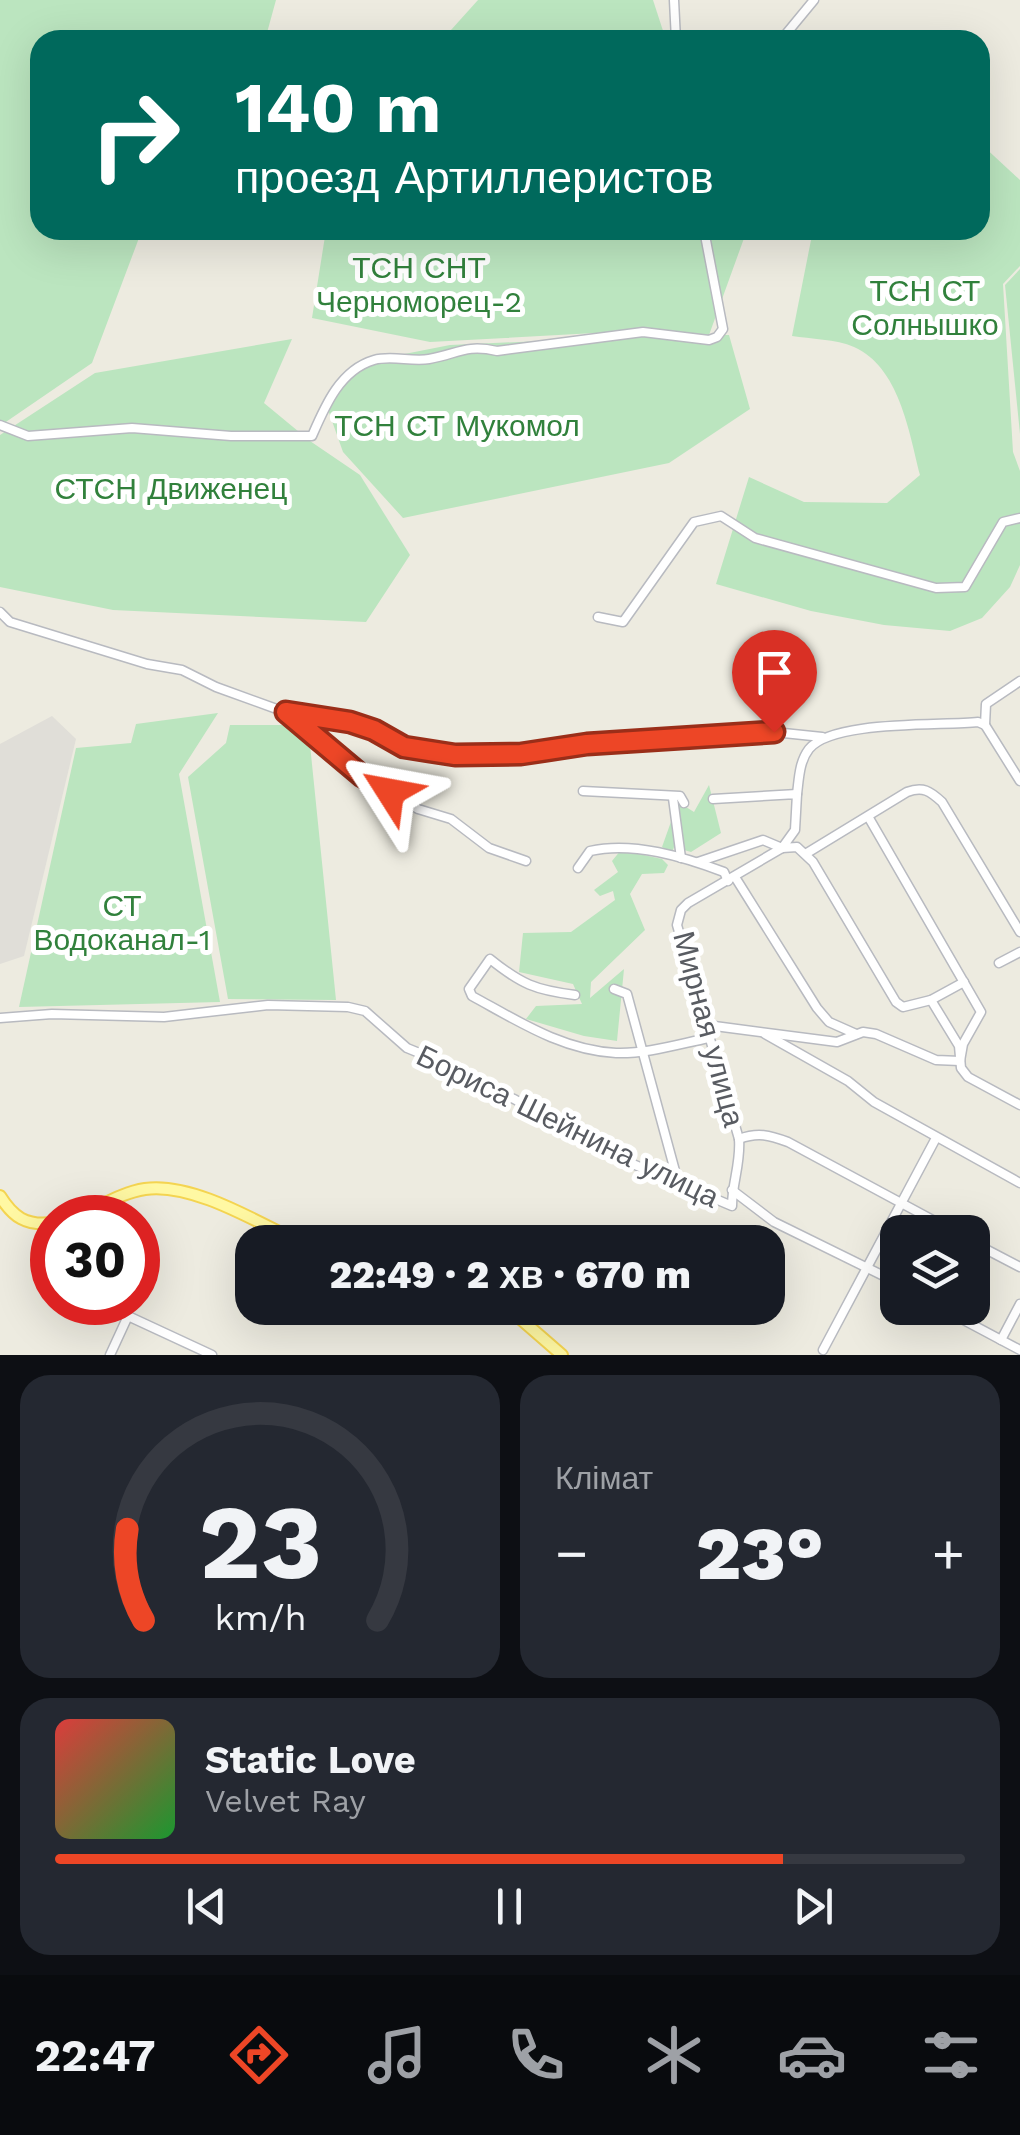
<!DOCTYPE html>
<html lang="uk">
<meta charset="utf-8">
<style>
body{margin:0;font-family:"Work Sans",sans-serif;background:#242831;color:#f1f3f6;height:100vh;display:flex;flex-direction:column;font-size:38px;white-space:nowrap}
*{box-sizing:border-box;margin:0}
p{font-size:32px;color:#9ea1a6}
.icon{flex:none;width:55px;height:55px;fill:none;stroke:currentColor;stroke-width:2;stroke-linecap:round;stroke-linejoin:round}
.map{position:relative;height:1355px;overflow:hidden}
.panel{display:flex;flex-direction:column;gap:20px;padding:20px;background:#0d0f14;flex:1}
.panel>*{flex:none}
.guide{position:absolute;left:30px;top:30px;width:960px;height:210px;border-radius:30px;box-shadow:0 10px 40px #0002;background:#00695c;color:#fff;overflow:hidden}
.controls{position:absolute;left:880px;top:1215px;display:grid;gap:20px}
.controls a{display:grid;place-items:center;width:110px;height:110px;border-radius:20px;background:#171b24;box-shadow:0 10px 40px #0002;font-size:50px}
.speed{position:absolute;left:30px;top:1195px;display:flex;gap:20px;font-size:50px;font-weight:700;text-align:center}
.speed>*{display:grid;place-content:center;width:130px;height:130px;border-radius:50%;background:#171b24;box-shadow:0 10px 40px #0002;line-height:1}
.speed .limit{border:15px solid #d22;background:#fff;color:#111}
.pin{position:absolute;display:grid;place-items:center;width:85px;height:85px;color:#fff;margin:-102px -42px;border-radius:50% 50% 50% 0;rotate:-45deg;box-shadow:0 0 10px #0007}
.pin .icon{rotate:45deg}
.me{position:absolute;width:110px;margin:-55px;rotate:304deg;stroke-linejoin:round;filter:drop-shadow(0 0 8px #0008)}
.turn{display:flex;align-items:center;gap:35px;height:210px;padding:0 40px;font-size:45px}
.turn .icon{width:130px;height:130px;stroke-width:2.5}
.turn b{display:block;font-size:70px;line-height:85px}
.big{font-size:75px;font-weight:800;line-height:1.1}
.panel .tile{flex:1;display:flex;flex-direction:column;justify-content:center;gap:15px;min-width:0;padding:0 35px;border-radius:30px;background:#242831}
.panel .dial{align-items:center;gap:0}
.dial svg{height:260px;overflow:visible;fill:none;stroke:#363941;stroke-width:7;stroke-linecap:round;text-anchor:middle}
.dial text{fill:#f1f3f6;stroke:none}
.song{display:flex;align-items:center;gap:30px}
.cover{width:120px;height:120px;border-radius:15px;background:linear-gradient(135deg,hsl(0 70% 55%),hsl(130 70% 35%))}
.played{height:10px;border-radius:5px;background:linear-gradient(90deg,#ed4626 80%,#363941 80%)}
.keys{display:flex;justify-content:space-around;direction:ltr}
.heat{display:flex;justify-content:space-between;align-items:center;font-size:55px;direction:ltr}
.panel .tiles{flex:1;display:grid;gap:20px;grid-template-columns:1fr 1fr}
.tile:last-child{grid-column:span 2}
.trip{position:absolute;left:235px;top:1225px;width:550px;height:100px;border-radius:30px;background:#171b24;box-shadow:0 10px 40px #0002;font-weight:800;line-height:100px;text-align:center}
.tabs{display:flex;height:160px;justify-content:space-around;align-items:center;background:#090b0e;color:#9ea1a6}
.tabs .icon{width:70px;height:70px}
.tabs .active{color:#ed4626}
.tabs b{font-size:45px;color:#f1f3f6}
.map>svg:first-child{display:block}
.industrial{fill:#e0ded8}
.green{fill:#bbe5bf}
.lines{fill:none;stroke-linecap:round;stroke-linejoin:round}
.minor-casing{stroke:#b8bac0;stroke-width:11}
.major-casing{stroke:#f4d451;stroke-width:14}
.minor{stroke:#fff;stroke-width:8}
.major{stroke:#fff8a3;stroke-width:10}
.route-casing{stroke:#9a2e19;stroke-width:25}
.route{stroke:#ed4626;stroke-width:18}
.labels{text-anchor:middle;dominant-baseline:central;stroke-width:10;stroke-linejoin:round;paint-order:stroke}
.park-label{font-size:30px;fill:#31813c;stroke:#fff}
.street-label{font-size:30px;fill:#595c62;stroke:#fff}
</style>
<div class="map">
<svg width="1020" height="1355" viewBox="0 0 1020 1355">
<rect width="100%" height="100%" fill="#edebe0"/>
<polygon class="industrial" points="52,716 76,739 24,956 0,964 0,744"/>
<g class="green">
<polygon points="0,0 276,0 265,40 40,40 40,230 142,230 92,363 0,426"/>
<polygon points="478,0 653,0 666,40 442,40"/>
<path d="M980 143 1020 180V266L1003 284 1013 452 1020 471V565L1010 587 982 618 950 631 884 625 811 611 716 584 749 477 804 502 887 503 920 475C909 431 899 367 854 347 836 339 810 339 792 336L813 230H980Z"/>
<polygon points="326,230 747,230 709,335 729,335 750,409 669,463 403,518 343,452 326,404 364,362 450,345 675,335 595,333 430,342 312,318"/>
<polygon points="1020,269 1020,434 1005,285"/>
<polygon points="292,339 264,403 310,441 360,475 410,555 366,622 113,610 0,587 0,435 95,373"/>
<polygon points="218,713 179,774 220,1002 19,1007 76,748 131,743 136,724"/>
<polygon points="230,725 308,725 336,1000 228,999 188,777 226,743"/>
<polygon points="709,785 721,833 691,852 674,847 672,853 662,847 678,802 694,812"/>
<polygon points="621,850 662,859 668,865 664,873 642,874 630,894 645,930 591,982 590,998 624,969 617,1041 584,1036 526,1019 536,1006 582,1004 573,984 519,972 523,933 571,932 615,900 613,891 600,896 594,890 618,872 612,861"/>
</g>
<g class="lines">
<g class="minor-casing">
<g id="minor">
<polyline points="674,0 676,40"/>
<polyline points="781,40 814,0"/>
<path d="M0 425 28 436 132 428 231 436H312C325 406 340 370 374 360 391 355 412 362 429 359 458 354 465 344 497 351L643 332 709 340 717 337 723 329 704 230"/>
<polyline points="0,612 10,622 147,664 182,670 216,687 285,712 350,722 374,730 404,747 455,755 521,754 587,744 774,732 822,737"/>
<polyline points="598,617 623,622 694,522 721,516 755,538 936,588 965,587 1003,522 1020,518"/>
<polyline points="287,713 362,776 418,809 451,819 489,848 526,861"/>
<polyline points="985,725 986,704 1020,681"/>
<polyline points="583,791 680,796 684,803"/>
<path d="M797 794C799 779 799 762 809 749 832 720 940 726 978 722L985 725 1020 781"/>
<polyline points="673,798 681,858"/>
<polyline points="713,799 797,794 795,830 782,848 797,847 813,862 896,1002 903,1007 931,1000 959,1046 961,1068 968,1077 1020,1105"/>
<path d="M807 853 907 792C923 786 930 791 942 802L1020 932"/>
<polyline points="698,862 763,840 782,848"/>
<path d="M578 868 590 851C633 841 684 857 724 872L728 881"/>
<polyline points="735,877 817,1008 829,1022 856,1034"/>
<polyline points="999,963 1020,952"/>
<polyline points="614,989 627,994 678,1182"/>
<path d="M575 995C535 990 521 984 490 959L469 989 472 996C518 1021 562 1050 616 1053 647 1054 679 1044 709 1038"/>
<polyline points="931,1000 964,982"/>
<path d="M0 1018 52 1014 164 1017 268 1005 348 1007 365 1011 407 1048 429 1057 452 1073 514 1099 621 1159 732 1206C732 1183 741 1163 739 1139L677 925 681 910 688 903 782 848"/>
<polyline points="707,1025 837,1042 863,1032 876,1034 936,1060 960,1061 963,1044 981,1012 869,818"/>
<polyline points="765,1034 848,1081 874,1102 1020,1183"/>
<path d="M739 1139C758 1132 769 1135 788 1142L955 1232"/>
<polyline points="732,1190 774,1222 898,1283"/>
<polyline points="972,1242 1020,1267"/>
<polyline points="941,1308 1020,1350"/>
<polyline points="1001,1340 1020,1304"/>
<polyline points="823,1350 936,1138"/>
<polyline points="110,1355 128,1316 212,1355"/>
</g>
</g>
<g class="major-casing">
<g id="major">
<path d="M0 1196C13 1217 26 1226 52 1223"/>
<path d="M72 1218C97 1209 119 1193 145 1189 192 1182 257 1222 299 1242"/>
<polyline points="508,1308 562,1355"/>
</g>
</g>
<use href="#minor" class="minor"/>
<use href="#major" class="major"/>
</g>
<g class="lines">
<g class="route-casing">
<polyline id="route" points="390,792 362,776 286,712 350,722 374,730 404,747 455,755 521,754 587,744 774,732"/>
</g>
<use href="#route" class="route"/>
</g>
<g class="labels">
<g class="park-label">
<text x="419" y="267">ТСН СНТ<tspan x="419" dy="34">Черноморец-2</tspan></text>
<text x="925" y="290">ТСН СТ<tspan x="925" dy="34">Солнышко</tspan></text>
<text x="457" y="425">ТСН СТ Мукомол</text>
<text x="171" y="488">СТСН Движенец</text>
<text x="122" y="905">СТ<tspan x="122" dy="34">Водоканал-1</tspan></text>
</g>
<g class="street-label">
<text transform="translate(709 1029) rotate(75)">Мирная улица</text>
<text transform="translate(568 1126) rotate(26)">Бориса Шейнина улица</text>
</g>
</g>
</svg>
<div class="controls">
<a><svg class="icon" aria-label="layers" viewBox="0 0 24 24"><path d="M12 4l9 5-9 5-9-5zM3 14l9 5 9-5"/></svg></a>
</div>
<div class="speed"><div class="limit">30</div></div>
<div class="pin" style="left:774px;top:732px;background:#d93025"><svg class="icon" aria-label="arrive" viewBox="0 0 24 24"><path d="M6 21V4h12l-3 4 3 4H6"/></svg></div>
<svg class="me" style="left:390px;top:792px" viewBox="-20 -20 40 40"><path d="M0-17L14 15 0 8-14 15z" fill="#ed4626" stroke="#fff" stroke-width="4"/></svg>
<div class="trip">22:49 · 2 хв · 670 m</div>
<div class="guide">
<div class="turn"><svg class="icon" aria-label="right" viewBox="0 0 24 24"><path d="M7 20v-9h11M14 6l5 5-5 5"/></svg><div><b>140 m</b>проезд Артиллеристов</div></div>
</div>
</div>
<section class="panel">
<div class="tiles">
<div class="tile dial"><svg viewBox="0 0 100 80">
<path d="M14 69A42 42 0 1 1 86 69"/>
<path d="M14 69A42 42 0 0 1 9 41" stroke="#ed4626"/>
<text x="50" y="56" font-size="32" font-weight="700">23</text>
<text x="50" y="72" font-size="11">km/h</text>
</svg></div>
<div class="tile"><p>Клімат</p>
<div class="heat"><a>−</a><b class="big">23°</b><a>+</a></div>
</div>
<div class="tile">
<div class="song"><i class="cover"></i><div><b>Static Love</b><p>Velvet Ray</p></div></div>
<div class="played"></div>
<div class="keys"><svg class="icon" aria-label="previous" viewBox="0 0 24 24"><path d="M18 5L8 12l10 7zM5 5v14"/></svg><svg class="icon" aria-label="pause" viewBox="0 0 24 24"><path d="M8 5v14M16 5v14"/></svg><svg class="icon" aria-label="next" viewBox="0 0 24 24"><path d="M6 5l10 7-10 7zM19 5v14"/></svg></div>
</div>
</div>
</section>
<nav class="tabs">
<b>22:47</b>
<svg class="icon active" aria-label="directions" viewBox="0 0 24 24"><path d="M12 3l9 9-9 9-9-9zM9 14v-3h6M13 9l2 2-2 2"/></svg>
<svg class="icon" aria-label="music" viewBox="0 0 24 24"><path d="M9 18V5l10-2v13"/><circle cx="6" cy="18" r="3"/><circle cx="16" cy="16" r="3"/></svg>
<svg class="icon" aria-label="phone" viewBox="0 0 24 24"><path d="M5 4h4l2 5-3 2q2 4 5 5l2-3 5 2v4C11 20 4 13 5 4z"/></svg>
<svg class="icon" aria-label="climate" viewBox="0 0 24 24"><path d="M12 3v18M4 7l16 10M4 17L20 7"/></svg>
<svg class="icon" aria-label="car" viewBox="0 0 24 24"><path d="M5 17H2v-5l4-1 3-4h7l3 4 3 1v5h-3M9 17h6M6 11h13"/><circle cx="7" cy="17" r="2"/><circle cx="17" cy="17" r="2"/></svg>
<svg class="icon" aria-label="filters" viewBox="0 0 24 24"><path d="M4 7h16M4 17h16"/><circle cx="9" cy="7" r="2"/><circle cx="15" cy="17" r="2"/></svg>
</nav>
